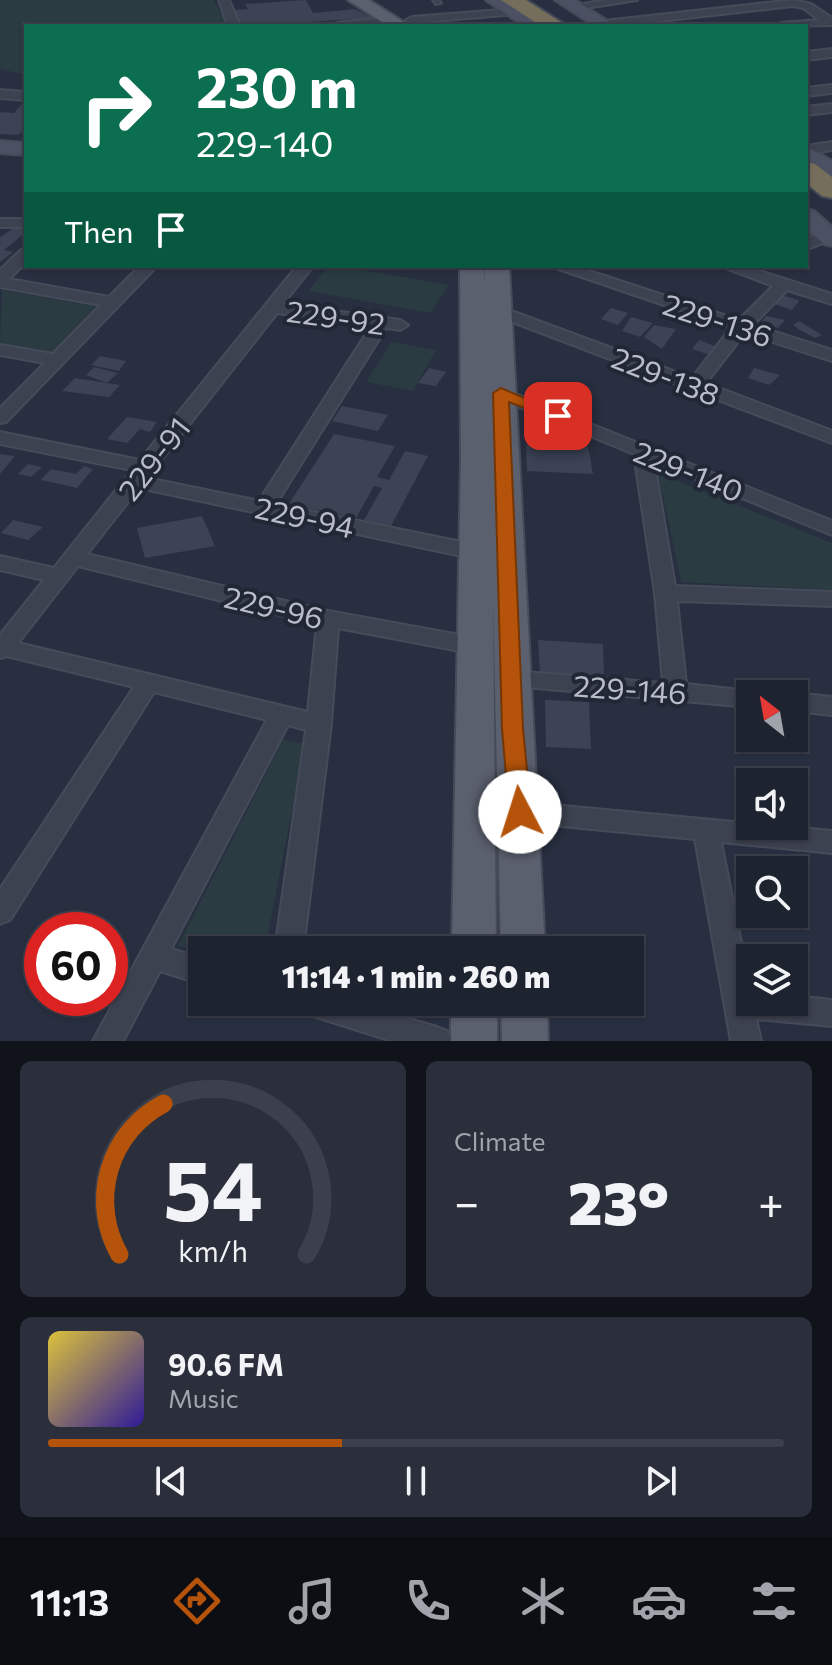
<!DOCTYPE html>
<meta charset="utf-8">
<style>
body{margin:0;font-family:Commissioner,sans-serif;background:#2b2f3c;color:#f1f3f6;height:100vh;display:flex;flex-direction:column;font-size:30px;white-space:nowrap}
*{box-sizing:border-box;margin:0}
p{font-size:26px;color:#a1a4ab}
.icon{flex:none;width:44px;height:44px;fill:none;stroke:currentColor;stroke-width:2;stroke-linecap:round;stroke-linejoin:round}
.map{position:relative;height:1041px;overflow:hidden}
.side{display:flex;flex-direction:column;gap:20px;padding:20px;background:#10131a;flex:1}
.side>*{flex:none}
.hud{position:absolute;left:24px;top:24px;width:784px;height:244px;border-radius:0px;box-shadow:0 2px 6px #0004,0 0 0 2px #3c404c;background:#0b6e4f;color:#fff;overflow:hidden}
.needle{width:52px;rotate:329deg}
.controls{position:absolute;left:736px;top:680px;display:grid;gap:16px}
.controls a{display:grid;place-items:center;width:72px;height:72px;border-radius:0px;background:#1e2330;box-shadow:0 2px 6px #0004,0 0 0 2px #3c404c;font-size:40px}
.speed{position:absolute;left:24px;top:912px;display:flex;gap:16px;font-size:40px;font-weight:700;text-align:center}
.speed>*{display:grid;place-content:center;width:104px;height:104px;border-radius:50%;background:#1e2330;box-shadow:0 2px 6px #0004,0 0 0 2px #3c404c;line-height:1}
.speed .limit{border:12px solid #d22;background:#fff;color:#111}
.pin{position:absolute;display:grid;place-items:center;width:68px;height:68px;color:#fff;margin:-34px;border-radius:16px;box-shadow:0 4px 12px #0006}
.me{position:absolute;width:88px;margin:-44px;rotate:355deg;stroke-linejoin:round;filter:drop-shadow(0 0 6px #0008)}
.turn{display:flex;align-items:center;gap:28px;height:168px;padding:0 40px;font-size:36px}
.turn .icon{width:104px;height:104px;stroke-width:2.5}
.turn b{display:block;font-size:56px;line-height:68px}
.then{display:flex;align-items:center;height:76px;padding:0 40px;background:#0003;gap:16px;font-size:30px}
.big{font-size:60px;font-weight:800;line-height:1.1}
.side .tile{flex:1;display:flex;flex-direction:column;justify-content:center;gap:12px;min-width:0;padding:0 28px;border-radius:12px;background:#2b2f3c}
.side .dial{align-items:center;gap:0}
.dial svg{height:208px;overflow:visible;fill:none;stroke:#3c404c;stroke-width:7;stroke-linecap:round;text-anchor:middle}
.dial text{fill:#f1f3f6;stroke:none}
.song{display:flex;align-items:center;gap:24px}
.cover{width:96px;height:96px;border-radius:12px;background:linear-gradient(135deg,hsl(50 70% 55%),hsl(250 70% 35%))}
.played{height:8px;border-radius:4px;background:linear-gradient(90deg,#b45309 40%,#3c404c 40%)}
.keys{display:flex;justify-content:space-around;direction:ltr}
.heat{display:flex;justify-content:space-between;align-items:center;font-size:44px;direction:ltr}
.side .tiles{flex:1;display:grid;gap:20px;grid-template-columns:1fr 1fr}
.tile:last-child{grid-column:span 2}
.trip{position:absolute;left:188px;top:936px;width:456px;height:80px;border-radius:0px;background:#1e2330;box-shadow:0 2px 6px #0004,0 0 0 2px #3c404c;font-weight:800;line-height:80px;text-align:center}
.menu{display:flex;height:128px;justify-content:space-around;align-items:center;background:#0c0e13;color:#a1a4ab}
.menu .icon{width:56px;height:56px}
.menu .on{color:#b45309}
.menu b{font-size:36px;color:#f1f3f6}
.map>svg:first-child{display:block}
.green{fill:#2a3b41}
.building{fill:#3b4355}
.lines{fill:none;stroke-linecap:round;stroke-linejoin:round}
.lane-casing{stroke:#464b59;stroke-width:4}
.street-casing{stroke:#464b59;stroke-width:4}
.secondary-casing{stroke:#464b59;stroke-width:4}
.primary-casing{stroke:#464b59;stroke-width:4}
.highway-casing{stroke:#444a57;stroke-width:4}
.lane{fill:#3c4250;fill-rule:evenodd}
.street{fill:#3c4250;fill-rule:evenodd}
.secondary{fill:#4b5062;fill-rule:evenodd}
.primary{fill:#5b606f;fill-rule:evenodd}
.highway{fill:#756e5a;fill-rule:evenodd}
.route{fill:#b45309;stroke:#753606;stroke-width:2}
.labels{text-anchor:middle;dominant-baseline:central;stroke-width:8;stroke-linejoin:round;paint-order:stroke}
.street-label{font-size:30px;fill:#b9bdca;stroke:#212735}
</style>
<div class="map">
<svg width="832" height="1041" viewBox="0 0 832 1041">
<rect width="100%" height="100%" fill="#282f40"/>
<g class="green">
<polygon points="0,0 214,0 228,26 26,26 26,75 0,69"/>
<polygon points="328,266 339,266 449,285 430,313 309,291"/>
<polygon points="2,290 98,307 54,354 0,344"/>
<polygon points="392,342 436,350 413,391 366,382"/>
<polygon points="658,473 832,543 832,590 681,582"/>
<polygon points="283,740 305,744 265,950 202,950 202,953 178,946"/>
</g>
<g class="building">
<polygon points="306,0 313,13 355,9 373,18 241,26 233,10 248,9 245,4"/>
<polygon points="22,104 26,105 26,126 19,135 0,134 0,112 14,113"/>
<polygon points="16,227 26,228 26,232 4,250 13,252 0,262 0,237"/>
<polygon points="781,295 798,300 799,301 792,310 774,304"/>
<polygon points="611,308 628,313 618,325 601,319"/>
<polygon points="766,316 785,320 778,328 761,322"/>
<polygon points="631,317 653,323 640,337 622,331"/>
<polygon points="799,321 822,335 815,338 798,329 793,325"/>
<polygon points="654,325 676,329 662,349 644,337"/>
<polygon points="699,340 717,347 710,355 692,349"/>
<polygon points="100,356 126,361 119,371 91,365"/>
<polygon points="94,367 118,373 107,383 86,375"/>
<polygon points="429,368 446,372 436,386 418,383"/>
<polygon points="754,368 780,375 769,385 748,378"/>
<polygon points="75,378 107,383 120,385 109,397 62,391"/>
<polygon points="342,406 388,415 378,431 332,421"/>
<polygon points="127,417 157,422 150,432 140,429 127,443 107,439"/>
<polygon points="334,434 395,446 377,477 389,480 405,451 428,456 391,526 364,520 382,488 374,486 356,518 289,504"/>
<polygon points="526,445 588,446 593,474 527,471"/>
<polygon points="0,454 15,456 0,474"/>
<polygon points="28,464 42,467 31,477 18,474"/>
<polygon points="84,466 93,469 77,488 41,480 51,469 76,474"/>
<polygon points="202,516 215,546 145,558 137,528"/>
<polygon points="13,520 26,523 43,527 28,540 1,533"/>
<polygon points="538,640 603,644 604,678 540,675"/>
<polygon points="545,700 589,702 591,749 546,747"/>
</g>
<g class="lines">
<g class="lane-casing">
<polygon id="lane" points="433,0 439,0 441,3 436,4"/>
</g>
<g class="street-casing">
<g id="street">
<polygon points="219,0 229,0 240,26 228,26"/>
<polygon points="605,0 637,0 573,10 568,7"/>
<polygon points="794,0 811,4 832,18 832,25 775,26 781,23 819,20 803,8 793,6 616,26 598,24 604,21"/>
<polygon points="512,9 518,12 516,14 412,23 406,20 412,17"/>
<polygon points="391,17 397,20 395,22 331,26 337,23"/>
<polygon points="832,49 832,57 806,60 806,52"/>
<polygon points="832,85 832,93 806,96 806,88"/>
<polygon points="0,90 26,92 26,100 0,98"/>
<polygon points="832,104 832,112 806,115 806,107"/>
<polygon points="832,142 832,150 806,154 806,146"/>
<rect x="0" y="219" width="26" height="8"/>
<polygon points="823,232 832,232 832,239 806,250 806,239"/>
<polygon points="26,248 26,262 9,279 109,297 140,266 157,266 6,422 0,423 0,408 45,363 0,355 0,345 53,354 101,305 0,287 0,270 21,250"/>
<path d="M297 266H313L283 304 400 320 408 325 400 330 386 328 276 504 476 545 483 547 486 552 483 557 476 559 139 488 87 554 328 611 476 638 484 640 487 646 484 652 476 654 338 628 331 724 303 950H275L306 730 288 725 171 949 202 958V984L160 971 123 1041H93L267 720 154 692 10 920 0 924V889L134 687 7 656 0 658V635L44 580 0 570V556L54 568 132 470 0 444V432L140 460ZM277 313 371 326 259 501 147 478ZM78 566 317 624 308 712 18 643Z"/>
<polygon points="550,266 574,266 739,320 773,286 720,266 744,266 832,294 832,304 787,290 753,325 832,350 832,361 745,333 706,383 832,431 832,443 494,315 494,309 506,309 692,378 731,328"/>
<polygon points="501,388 832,521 832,535 654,462 675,586 832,592 832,606 677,601 686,684 758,692 750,694 750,707 503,685 500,679 503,673 511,671 663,683 655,593 634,454 495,397 492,393 495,389"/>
<polygon points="794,693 832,697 832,715 794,711"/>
<polygon points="520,802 832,831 832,853 721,842 750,988 750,1002 794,1002 794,996 832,1000 832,1026 756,1019 761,1041 731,1041 695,839 520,822 511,819 507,812 511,805"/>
<polygon points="293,1002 351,1002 437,1027 447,1031 452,1041 392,1041 297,1011"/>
</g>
</g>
<g class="secondary-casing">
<g id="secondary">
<polygon points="486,0 505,0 544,26 524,26"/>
<polygon points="555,0 575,0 615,26 595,26"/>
<polygon points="0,141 26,143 26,155 0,153"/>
<polygon points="806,146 832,161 832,177 806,162"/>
<polygon points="806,209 814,211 832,227 832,246 824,244 806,228"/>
</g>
</g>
<g class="primary-casing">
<g id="primary">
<polygon points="348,0 369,0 410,26 388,26"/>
<polygon points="460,266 484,266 485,284 485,266 509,266 545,950 501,950 493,599 496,950 452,950 461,460"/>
<rect x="451" y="1002" width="46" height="39"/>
<polygon points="501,1002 547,1002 548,1041 502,1041"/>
</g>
</g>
<g class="highway-casing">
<g id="highway">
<polygon points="501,0 526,0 567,26 541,26"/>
<polygon points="806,162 815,164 832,177 832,198 822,196 806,183"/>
</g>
</g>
<use href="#lane" class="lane"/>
<use href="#street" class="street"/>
<use href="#secondary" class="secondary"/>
<use href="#primary" class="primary"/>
<use href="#highway" class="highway"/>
</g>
<polygon class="route" points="501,388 566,416 558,421 509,402 523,728 531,812 528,819 520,821 512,819 509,812 502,728 493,393"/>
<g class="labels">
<g class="street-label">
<text transform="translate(336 316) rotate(8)">229-92</text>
<text transform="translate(718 319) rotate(18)">229-136</text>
<text transform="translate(666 375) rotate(21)">229-138</text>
<text transform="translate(153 458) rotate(-52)">229-91</text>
<text transform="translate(689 470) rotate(22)">229-140</text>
<text transform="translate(305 516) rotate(12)">229-94</text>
<text transform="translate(274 606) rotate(13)">229-96</text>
<text transform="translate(630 688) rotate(4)">229-146</text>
</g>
</g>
</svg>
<div class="controls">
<a><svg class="needle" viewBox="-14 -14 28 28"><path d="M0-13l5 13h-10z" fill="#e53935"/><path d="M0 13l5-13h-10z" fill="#a1a4ab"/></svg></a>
<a><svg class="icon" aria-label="sound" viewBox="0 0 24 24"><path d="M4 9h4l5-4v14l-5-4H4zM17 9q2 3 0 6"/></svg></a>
<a><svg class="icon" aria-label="search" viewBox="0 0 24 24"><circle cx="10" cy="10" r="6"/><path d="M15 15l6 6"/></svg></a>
<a><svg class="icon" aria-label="layers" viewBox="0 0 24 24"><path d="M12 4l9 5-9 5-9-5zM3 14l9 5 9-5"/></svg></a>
</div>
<div class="speed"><div class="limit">60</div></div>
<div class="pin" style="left:558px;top:416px;background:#d93025"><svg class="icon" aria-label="arrive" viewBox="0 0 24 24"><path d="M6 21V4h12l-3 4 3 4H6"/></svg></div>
<svg class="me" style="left:520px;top:812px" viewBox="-20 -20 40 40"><circle r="19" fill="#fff"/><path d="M0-13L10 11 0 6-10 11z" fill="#b45309"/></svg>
<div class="trip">11:14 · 1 min · 260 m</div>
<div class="hud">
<div class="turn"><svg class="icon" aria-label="right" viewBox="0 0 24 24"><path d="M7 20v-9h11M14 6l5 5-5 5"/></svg><div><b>230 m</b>229-140</div></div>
<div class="then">Then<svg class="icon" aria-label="arrive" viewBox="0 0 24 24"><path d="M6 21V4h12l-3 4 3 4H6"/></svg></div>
</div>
</div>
<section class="side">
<div class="tiles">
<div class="tile dial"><svg viewBox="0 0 100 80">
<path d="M14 69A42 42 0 1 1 86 69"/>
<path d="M14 69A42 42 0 0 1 31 11" stroke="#b45309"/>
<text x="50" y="56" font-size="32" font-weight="700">54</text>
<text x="50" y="72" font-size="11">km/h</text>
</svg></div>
<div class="tile"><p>Climate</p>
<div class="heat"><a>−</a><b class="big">23°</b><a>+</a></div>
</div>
<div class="tile">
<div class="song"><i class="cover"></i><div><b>90.6 FM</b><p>Music</p></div></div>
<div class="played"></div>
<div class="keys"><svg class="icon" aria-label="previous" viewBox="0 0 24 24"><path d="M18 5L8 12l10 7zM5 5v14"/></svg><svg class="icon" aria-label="pause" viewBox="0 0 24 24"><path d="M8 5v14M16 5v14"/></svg><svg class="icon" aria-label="next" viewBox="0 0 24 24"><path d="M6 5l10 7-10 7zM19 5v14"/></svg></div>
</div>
</div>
</section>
<nav class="menu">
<b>11:13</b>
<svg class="icon on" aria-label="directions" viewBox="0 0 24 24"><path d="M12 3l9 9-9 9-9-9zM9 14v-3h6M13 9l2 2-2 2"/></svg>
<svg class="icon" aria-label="music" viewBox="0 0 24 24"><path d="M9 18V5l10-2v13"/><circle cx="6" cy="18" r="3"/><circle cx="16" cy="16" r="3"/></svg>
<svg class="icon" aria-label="phone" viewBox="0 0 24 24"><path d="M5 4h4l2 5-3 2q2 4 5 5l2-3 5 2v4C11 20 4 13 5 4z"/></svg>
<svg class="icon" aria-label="climate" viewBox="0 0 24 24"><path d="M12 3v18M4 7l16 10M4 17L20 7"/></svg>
<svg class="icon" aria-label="car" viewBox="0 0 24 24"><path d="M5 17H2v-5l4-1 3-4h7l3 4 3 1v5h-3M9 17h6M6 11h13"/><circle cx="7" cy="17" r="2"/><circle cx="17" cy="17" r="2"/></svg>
<svg class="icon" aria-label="filters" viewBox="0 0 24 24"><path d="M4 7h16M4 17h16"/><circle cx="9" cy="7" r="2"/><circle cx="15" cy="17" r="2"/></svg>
</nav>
